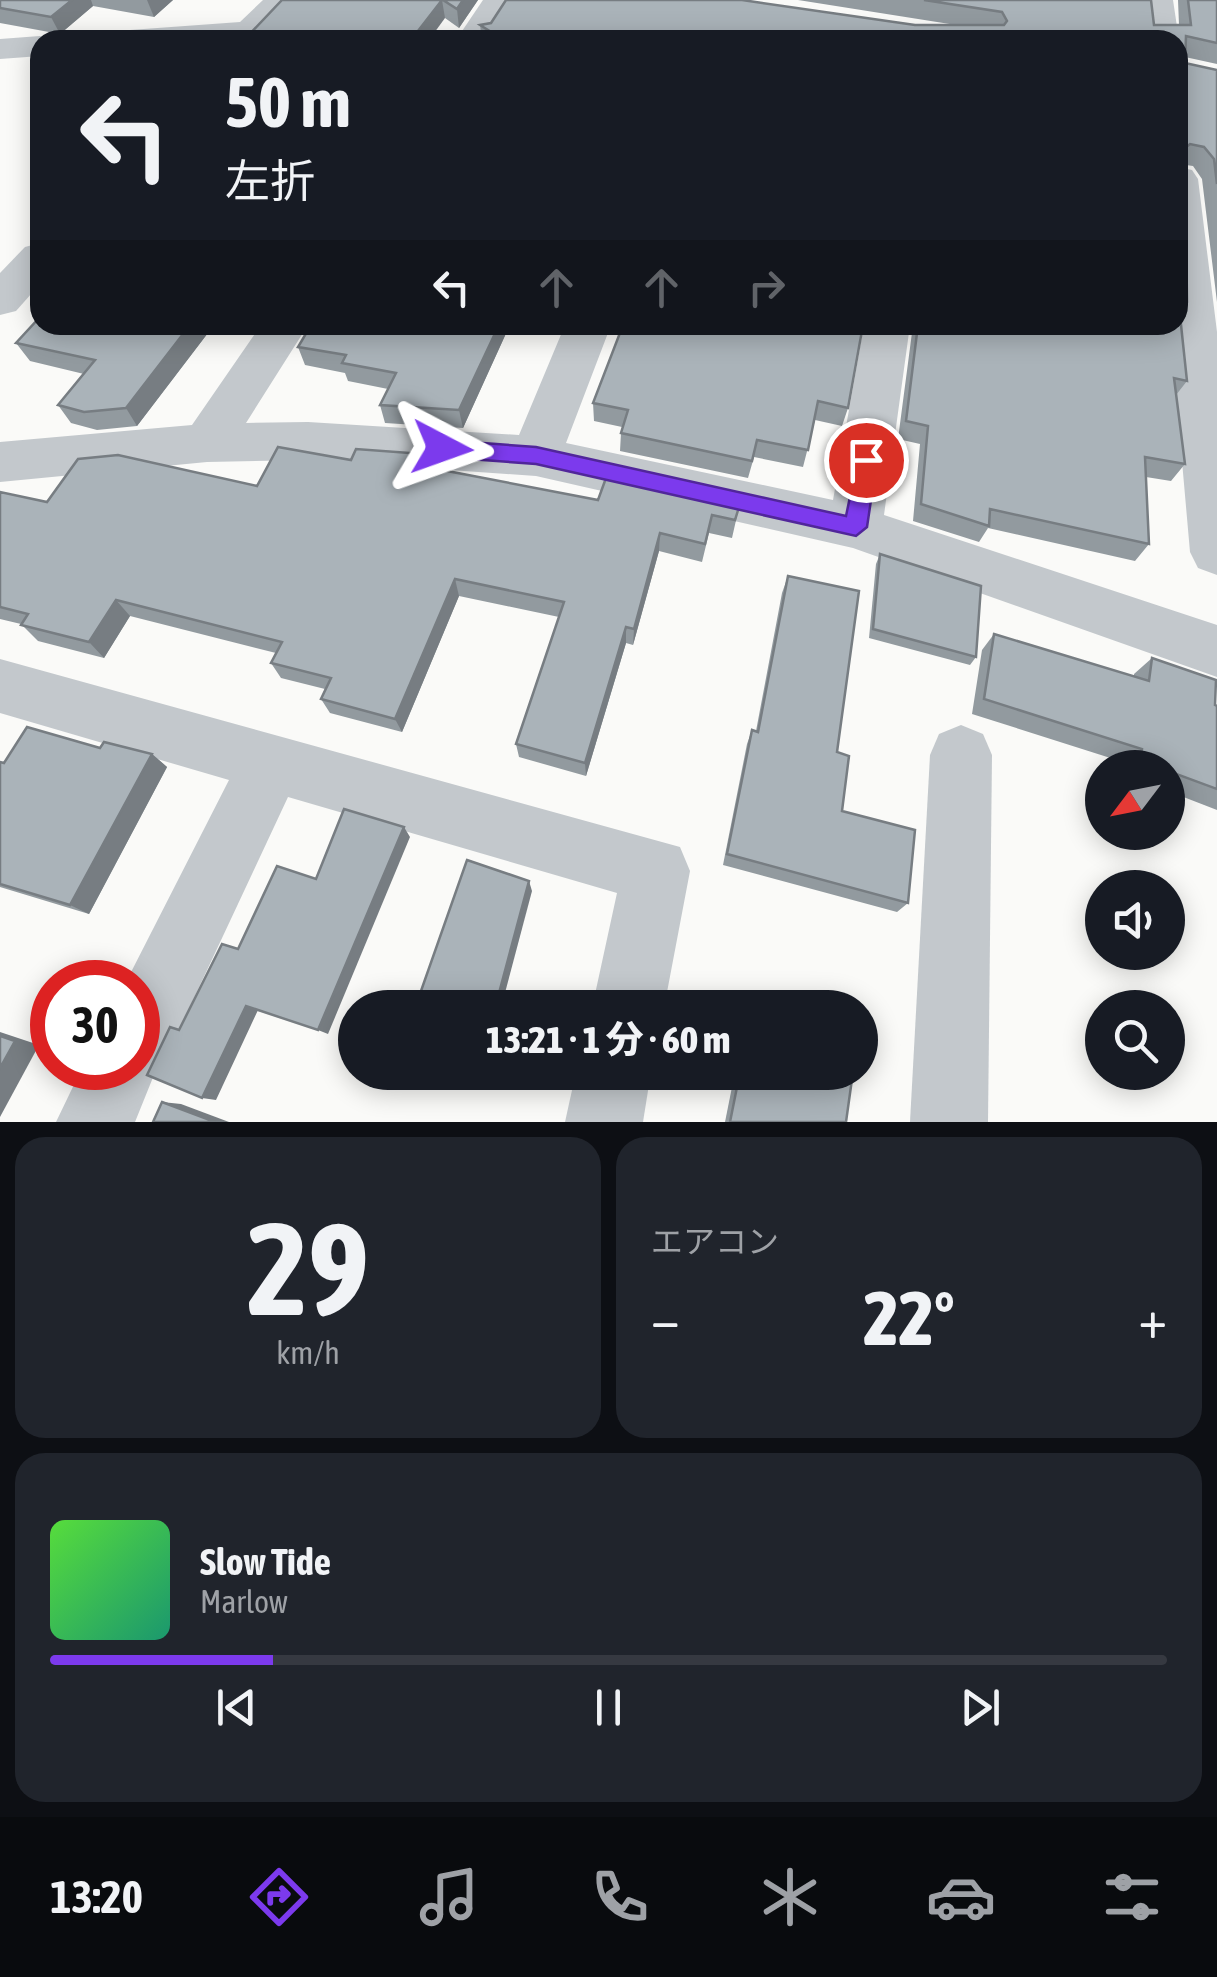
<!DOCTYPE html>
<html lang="ja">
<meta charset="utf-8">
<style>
body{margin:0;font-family:"Asap Condensed","Noto Sans JP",sans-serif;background:#20242c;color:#f1f3f6;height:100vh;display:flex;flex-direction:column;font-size:38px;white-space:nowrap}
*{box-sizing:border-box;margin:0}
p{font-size:32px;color:#9ea1a6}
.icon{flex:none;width:55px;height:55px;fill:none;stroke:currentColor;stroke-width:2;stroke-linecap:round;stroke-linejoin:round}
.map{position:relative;height:1122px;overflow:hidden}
.panel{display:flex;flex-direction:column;gap:15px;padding:15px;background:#0d0f14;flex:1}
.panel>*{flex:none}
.guide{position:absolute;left:30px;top:30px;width:1158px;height:305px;border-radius:30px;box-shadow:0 5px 25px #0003;background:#171b24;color:#f1f3f6;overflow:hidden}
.needle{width:65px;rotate:238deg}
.tools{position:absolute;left:1085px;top:750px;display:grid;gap:20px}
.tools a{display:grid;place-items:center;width:100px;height:100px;border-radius:50%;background:#171b24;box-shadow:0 5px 25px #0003;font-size:50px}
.speed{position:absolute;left:30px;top:960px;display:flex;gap:20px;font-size:50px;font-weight:700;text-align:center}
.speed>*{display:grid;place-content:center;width:130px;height:130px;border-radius:50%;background:#171b24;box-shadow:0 5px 25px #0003;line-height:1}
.speed .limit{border:15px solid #d22;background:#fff;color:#111}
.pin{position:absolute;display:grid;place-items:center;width:85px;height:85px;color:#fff;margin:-42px;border:5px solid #fff;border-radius:50%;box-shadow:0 2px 10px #0007}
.me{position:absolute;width:110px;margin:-55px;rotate:94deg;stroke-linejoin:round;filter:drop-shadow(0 0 8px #0008)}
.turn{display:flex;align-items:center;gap:35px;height:210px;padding:0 30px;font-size:45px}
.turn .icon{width:130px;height:130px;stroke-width:2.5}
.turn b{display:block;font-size:70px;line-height:85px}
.lanes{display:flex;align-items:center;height:95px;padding:0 30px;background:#0003;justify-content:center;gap:50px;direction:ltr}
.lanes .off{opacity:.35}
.big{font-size:75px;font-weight:800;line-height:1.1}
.panel .card{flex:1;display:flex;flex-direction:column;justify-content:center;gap:15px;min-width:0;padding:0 35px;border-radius:30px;background:#20242c}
.panel .dial{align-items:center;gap:0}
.dial b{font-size:130px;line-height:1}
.song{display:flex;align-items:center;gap:30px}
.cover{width:120px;height:120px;border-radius:15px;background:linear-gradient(135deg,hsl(110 70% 55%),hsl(160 70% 35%))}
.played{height:10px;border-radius:5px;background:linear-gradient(90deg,#7c3aed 20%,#363941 20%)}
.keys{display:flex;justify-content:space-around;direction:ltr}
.heat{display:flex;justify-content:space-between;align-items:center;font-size:55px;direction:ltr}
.panel .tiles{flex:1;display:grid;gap:15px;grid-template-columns:1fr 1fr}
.card:last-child{grid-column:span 2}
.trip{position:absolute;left:338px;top:990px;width:540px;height:100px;border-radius:50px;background:#171b24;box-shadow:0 5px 25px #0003;font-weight:800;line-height:100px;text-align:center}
.tab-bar{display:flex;height:160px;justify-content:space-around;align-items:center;background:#090b0e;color:#9ea1a6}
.tab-bar .icon{width:70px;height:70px}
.tab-bar .current{color:#7c3aed}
.tab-bar b{font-size:45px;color:#f1f3f6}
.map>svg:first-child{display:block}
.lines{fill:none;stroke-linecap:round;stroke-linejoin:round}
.minor{fill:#c3c8cc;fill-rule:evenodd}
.wall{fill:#929a9f}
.shaded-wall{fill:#777d82}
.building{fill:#aab3b9;stroke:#777d82;stroke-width:2.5}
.route{fill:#7c3aed;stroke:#51269a;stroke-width:2.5}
</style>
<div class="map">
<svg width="1217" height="1122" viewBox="0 0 1217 1122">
<rect width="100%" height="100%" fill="#fafaf8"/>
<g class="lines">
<g class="minor">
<polygon points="263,0 298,0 261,40 113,40 118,33 130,30 240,22"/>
<polygon points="483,0 515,0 490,40 456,40"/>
<polygon points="1141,0 1173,0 1179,40 1178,42 1145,40"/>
<polygon points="40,36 53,40 40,40 40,56 0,59 0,39"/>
<polygon points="1178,167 1192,170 1198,179 1217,332 1217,575 1198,568 1190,552 1170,325 1178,325"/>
<polygon points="40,243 40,284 16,311 0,315 0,273 25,247"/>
<polygon points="261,325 308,325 246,423 308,422 519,435 565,325 611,325 566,443 833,500 864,325 910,325 884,515 1217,625 1217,677 853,548 536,476 308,460 207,462 0,482 0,442 192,425"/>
<polygon points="0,659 680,847 690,871 664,1008 592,1008 617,893 288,797 164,1062 158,1065 135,1122 56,1122 82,1068 138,1068 138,982 126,982 229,780 0,713"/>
<polygon points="961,725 983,734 992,755 988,1122 910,1122 930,755 939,734"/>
<polygon points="576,1072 651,1072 643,1122 565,1122"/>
</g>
</g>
<g class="wall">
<polygon points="0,0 173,0 154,17 93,6 60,34 0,23"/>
<polygon points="282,0 478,0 459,28 445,18"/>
<polygon points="798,0 1151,0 1154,25 1179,25 1178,0 1217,0 1217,64 1185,57 1185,63 1217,70 1217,302 1202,179 1193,166 1186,165 1180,313 1187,381 1176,395 1185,464 1171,481 1146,477 1149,544 1135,561 988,528 979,542 913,521 920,444 898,439 913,325 1178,325 1178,40 482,40 480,25 491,23 956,25"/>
<polygon points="40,325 214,325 137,426 97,430 71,423 58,405 84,374 30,361 16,343"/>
<polygon points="311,325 534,325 530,333 508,329 463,428 385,423 380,405 388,389 348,381 345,373 305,365 298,347"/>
<polygon points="612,325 863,325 848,408 842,426 815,420 803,467 754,457 748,478 620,451 621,433 622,427 594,421 593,403 620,333 613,331"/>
<polygon points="351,460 451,471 598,500 739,507 732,538 709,533 702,562 659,551 633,645 626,643 586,776 519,757 516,744 559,617 459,596 402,732 330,713 321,699 325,689 281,678 271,663 276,653 130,616 104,658 38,641 21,624 0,619 0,492 47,502 257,486"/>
<polygon points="880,554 976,657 970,665 869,638 876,564"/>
<polygon points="788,576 837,752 842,811 908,903 897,912 723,865 747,744 752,730 756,731 782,593"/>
<polygon points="994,634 1134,676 1134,674 1152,658 1217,706 1217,810 1168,791 1168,768 1123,768 1123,762 972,714 982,650"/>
<polygon points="100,748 152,754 167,767 89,914 0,887 0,762 4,763"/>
<polygon points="735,1072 853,1072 846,1122 725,1122"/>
</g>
<g class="shaded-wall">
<polygon points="72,0 91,0 93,6 60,34 51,17"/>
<polygon points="147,0 173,0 154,17"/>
<polygon points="442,0 445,18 429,40 411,40"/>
<polygon points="463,0 478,0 459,28 457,9"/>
<polygon points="190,325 214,325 137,426 126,408"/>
<polygon points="499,325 508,325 508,329 463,428 459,410"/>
<polygon points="448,458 452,476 442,470"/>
<polygon points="660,533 659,551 633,645 634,629"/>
<polygon points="455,579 459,596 402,732 395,719"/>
<polygon points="116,600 130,616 104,658 89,642"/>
<polygon points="626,627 626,643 586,776 585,763"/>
<polygon points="152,754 167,767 89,914 70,905"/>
<polygon points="404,827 410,837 328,1034 318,1030"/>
<polygon points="529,881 532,891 501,1008 495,1008"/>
<polygon points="246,1006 258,1010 216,1100 202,1098"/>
<polygon points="0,1032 39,1045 0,1117"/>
<polygon points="478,1072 484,1072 482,1080 477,1077"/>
<polygon points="162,1102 181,1104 229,1122 215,1122"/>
</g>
<g class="building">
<polygon points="0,0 72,0 51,17 0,8"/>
<polygon points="282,0 442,0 411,40 244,40"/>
<polygon points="443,0 463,0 457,9"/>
<polygon points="506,0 742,0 915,25 1004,25 1007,21 1002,12 924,0 1151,0 1154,25 1191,25 1188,0 1217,0 1217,43 1186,36 1185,63 1217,70 1217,184 1214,159 1204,147 1190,144 1185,148 1187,302 1179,306 1187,381 1174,378 1185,464 1145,457 1149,544 990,509 989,526 921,504 928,426 906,421 918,325 1178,325 1178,40 486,40 491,32 480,25 491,23"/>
<polygon points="40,317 40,325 190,325 126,408 84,412 58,405 95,360 16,343"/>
<polygon points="311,325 499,325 459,410 380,405 396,373 342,363 346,355 298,347"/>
<polygon points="623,325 863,325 848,408 818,401 808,450 757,440 752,461 621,433 628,410 593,403"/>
<polygon points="278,447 351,460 356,449 437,455 448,458 442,470 598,500 606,478 739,507 735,520 712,515 705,544 660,533 634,629 626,627 585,763 516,744 564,602 455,579 395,719 321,699 331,678 271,663 282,642 116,600 89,642 21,625 28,614 0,607 0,492 47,502 78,459 118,455 257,486"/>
<polygon points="880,554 981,586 976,657 873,629"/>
<polygon points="788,576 859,591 837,752 849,756 842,811 915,830 908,903 727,854 752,730 758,732"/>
<polygon points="994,634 1149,681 1152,658 1216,680 1215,705 1217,706 1217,789 1168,771 1168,768 1159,768 1140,761 1142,749 984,699"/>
<polygon points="27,727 100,748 104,742 152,754 70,905 0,884 0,762 4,763"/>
<polygon points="344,809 404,827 318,1030 246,1006 202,1098 147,1075 170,1027 179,1030 222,944 238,949 277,866 316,879"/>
<polygon points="467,860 529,881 495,1008 415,1008"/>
<polygon points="0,1036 15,1041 0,1068"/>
<polygon points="460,1072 478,1072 477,1077"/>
<polygon points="740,1072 853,1072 846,1122 730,1122"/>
<polygon points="162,1102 215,1122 153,1122"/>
</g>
<polygon class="route" points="442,440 536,447 846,516 859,454 873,454 877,460 867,527 856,536 536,464 442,457 432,448"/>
</svg>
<div class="tools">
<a><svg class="needle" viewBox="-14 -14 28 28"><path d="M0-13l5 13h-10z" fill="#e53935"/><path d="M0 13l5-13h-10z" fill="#9ea1a6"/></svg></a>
<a><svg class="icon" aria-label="sound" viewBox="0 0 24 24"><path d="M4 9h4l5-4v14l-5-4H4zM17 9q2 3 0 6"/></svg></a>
<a><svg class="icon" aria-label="search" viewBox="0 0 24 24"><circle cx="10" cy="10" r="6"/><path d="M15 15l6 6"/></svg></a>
</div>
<div class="speed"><div class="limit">30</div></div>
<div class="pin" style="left:866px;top:460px;background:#d93025"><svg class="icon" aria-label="arrive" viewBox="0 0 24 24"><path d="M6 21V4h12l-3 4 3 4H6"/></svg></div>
<svg class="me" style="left:442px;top:448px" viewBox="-20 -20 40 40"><path d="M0-17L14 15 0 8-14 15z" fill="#7c3aed" stroke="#fff" stroke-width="4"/></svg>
<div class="trip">13:21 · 1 分 · 60 m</div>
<div class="guide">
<div class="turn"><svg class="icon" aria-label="left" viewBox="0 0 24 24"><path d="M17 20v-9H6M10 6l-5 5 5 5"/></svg><div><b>50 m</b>左折</div></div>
<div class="lanes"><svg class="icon" aria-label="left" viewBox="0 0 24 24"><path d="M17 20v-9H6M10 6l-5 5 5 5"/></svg><svg class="icon off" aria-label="ahead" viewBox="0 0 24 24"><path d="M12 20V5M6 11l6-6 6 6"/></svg><svg class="icon off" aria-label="ahead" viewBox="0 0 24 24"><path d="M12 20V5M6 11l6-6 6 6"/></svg><svg class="icon off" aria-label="right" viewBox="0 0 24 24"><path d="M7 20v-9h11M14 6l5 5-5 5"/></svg></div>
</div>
</div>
<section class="panel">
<div class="tiles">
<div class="card dial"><b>29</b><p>km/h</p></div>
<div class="card"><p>エアコン</p>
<div class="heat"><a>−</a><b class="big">22°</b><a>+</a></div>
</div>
<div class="card">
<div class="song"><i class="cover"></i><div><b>Slow Tide</b><p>Marlow</p></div></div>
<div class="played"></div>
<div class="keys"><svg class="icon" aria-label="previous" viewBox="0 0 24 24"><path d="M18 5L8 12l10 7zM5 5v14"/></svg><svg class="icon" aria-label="pause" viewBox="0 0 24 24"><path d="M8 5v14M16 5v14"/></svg><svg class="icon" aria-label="next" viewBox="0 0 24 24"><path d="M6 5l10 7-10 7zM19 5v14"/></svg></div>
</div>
</div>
</section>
<nav class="tab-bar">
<b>13:20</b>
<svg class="icon current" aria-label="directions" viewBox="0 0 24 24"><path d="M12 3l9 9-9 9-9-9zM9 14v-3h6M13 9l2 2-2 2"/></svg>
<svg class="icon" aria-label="music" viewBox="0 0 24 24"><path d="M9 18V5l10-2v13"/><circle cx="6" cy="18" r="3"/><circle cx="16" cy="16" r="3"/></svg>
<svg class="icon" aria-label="phone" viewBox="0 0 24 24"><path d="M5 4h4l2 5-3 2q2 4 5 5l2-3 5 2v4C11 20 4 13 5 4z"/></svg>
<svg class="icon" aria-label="climate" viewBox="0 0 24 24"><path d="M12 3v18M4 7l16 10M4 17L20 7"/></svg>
<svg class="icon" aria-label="car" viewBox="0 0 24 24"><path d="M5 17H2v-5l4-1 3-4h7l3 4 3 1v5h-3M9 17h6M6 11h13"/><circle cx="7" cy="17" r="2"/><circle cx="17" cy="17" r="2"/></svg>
<svg class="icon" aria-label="filters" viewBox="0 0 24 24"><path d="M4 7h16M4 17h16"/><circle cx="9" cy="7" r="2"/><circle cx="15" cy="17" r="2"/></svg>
</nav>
